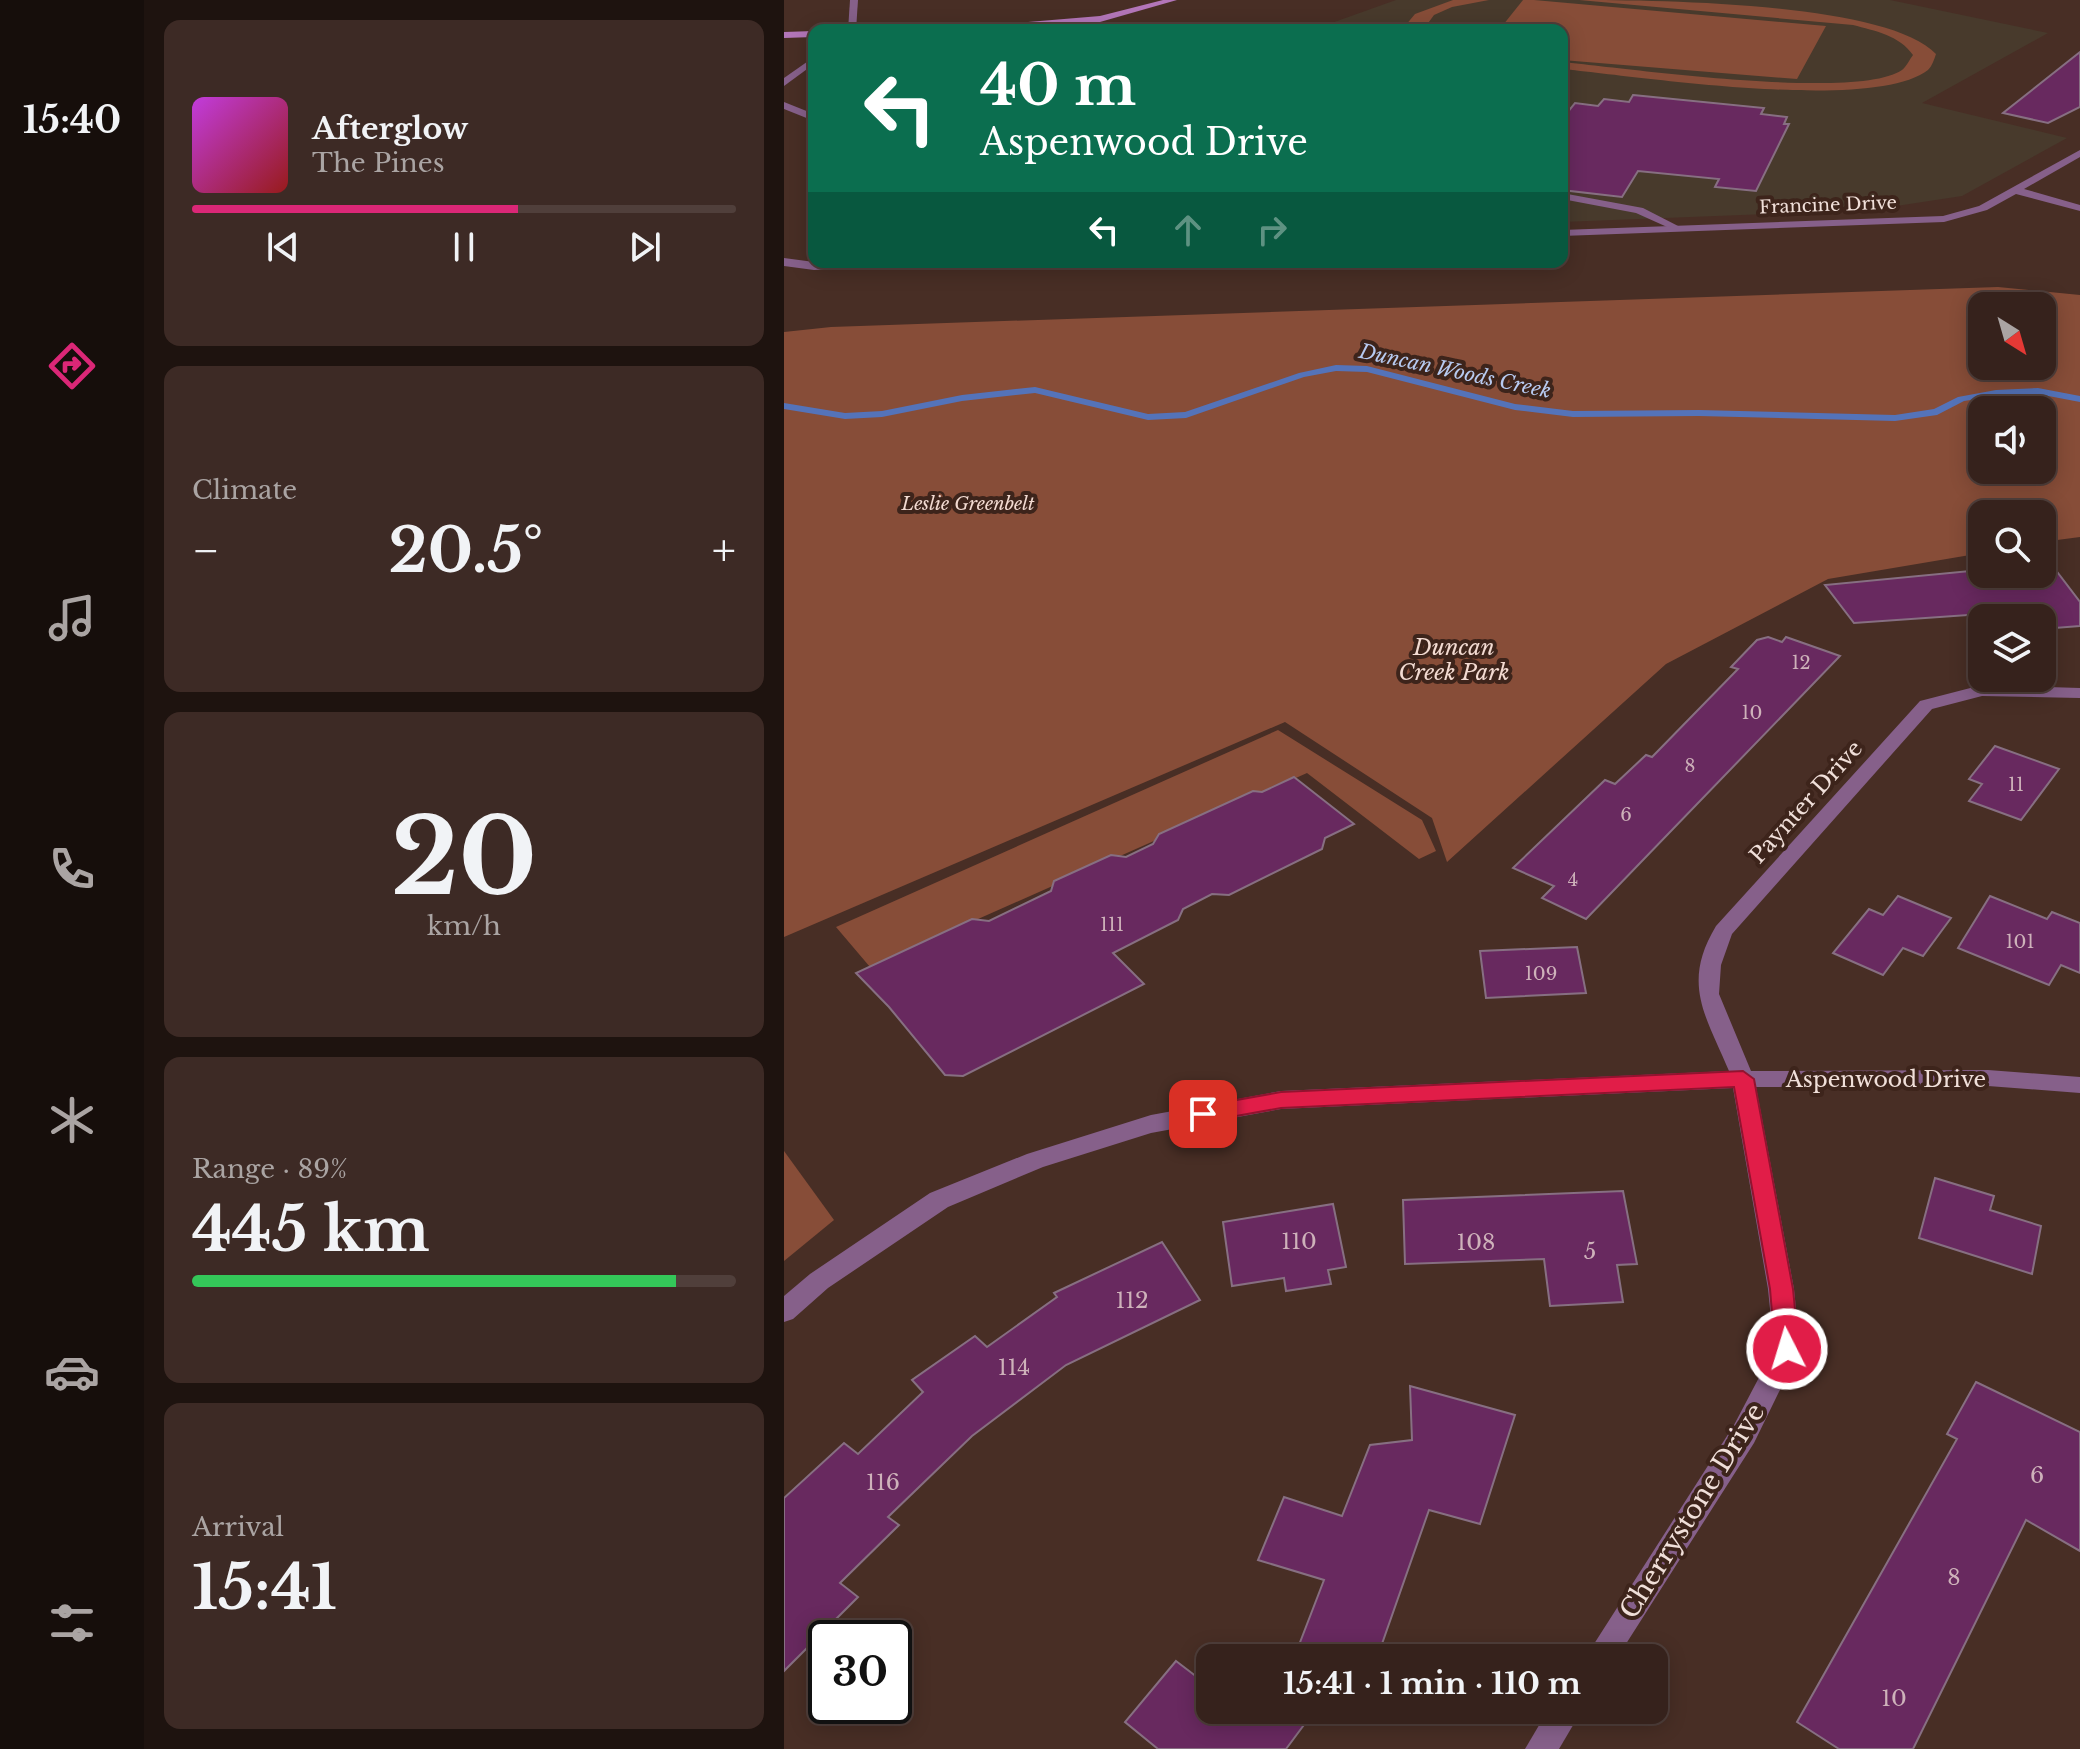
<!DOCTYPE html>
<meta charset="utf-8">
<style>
body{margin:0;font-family:"Libre Baskerville",serif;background:#3d2a25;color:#f1f3f6;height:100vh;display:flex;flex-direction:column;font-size:30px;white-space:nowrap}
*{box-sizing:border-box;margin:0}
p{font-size:26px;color:#aaa4a3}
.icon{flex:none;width:44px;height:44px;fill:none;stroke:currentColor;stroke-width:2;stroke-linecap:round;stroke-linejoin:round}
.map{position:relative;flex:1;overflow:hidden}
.side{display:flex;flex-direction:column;gap:20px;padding:20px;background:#1e130f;width:640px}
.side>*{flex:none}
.top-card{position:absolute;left:24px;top:24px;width:760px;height:244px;border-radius:16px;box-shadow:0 4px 20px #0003,0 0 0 2px #503f3b;background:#0b6e4f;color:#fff;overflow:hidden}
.needle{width:52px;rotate:143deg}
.tools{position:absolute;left:1184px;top:292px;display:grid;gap:16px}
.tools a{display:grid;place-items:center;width:88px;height:88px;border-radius:16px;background:#36221c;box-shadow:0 4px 20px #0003,0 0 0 2px #503f3b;font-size:40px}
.speed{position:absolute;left:24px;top:1620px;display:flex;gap:16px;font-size:40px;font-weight:700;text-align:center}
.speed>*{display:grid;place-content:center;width:104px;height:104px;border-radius:50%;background:#36221c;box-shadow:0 4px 20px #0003,0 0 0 2px #503f3b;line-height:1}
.speed .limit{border:4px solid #111;border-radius:12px;background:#fff;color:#111}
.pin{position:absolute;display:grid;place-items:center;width:68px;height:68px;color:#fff;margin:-34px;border-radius:16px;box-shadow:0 4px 12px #0006}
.me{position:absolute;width:88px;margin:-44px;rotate:355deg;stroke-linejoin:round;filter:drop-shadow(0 0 6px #0008)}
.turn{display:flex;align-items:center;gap:28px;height:168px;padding:0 40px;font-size:36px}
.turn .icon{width:104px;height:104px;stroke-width:2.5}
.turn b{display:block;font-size:56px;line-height:68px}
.lanes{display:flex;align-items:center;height:76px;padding:0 40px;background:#0003;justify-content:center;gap:40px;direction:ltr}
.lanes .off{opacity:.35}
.big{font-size:60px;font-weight:800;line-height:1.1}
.side .card{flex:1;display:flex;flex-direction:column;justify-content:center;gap:12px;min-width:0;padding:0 28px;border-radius:16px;background:#3d2a25}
.side .dial{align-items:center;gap:0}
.dial b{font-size:104px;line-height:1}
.song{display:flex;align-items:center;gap:24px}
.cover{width:96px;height:96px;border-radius:12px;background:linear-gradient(135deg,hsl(290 70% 55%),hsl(0 70% 35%))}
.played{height:8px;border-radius:4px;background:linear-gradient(90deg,#db2777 60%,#503f3b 60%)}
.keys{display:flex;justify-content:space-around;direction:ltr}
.heat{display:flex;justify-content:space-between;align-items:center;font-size:44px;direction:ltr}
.charge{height:12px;border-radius:6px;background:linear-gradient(90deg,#34c759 89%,#503f3b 0)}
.trip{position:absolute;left:412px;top:1644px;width:472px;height:80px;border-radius:16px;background:#36221c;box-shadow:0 4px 20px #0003,0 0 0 2px #503f3b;font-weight:800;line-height:80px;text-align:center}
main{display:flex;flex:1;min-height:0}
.tab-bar{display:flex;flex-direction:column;width:144px;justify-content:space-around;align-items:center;background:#160e0b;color:#aaa4a3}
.tab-bar .icon{width:56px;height:56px}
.tab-bar .on{color:#db2777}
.tab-bar b{font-size:36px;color:#f1f3f6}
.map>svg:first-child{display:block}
.education{fill:#483a2c}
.green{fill:#874d38;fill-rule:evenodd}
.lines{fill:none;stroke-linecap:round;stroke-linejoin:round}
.stream{fill:#5473b9;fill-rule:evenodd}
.building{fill:#68295f;stroke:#876f82;stroke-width:2}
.lane{fill:#86608a;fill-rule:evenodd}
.street{fill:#86608a;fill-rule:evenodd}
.secondary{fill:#b376b9;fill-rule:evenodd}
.route{fill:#e11d48;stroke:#92132f;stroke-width:2}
.labels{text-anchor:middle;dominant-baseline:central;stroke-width:8;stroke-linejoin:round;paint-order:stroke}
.far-street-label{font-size:18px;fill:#f0dfd9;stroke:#3d241b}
.far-park-label{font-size:18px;font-style:italic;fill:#f3dbd2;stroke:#3d241b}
.number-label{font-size:18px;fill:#ceb2ba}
.far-water-label{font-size:20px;font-style:italic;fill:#b7caf0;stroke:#3d241b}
.park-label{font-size:22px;font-style:italic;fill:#f3dbd2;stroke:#3d241b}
.street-label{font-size:22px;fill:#f0dfd9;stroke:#3d241b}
.near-number-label{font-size:22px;fill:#ceb2ba}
.near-street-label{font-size:26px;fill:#f0dfd9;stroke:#3d241b}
</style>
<main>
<nav class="tab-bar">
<b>15:40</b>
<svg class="icon on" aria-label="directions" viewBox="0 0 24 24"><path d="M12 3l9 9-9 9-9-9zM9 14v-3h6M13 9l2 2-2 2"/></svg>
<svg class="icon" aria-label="music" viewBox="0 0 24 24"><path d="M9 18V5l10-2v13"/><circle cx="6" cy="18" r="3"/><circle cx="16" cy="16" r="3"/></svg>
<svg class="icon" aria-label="phone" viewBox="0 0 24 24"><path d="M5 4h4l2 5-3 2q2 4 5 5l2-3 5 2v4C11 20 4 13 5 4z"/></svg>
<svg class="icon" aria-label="climate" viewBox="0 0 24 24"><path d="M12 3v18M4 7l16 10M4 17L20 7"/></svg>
<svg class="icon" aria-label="car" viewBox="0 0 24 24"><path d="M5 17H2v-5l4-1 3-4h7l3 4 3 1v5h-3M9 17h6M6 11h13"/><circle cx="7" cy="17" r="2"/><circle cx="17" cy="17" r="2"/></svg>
<svg class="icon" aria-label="filters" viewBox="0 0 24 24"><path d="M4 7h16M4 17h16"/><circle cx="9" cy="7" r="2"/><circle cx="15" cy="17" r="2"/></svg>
</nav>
<section class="side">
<div class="card">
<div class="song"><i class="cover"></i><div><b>Afterglow</b><p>The Pines</p></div></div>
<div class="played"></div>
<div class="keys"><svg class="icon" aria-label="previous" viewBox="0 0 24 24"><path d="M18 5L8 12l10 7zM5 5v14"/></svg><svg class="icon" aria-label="pause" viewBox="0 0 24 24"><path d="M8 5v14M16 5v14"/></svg><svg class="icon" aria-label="next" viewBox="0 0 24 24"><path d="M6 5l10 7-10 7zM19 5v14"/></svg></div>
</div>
<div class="card"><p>Climate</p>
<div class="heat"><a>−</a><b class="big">20.5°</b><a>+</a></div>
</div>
<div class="card dial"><b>20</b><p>km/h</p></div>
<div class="card"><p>Range · 89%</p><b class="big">445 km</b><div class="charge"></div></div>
<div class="card"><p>Arrival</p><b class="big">15:41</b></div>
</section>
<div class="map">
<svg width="1296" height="1749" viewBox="0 0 1296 1749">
<rect width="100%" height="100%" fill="#482e25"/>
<polygon class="education" points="612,0 1106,0 1264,33 1138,103 1283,138 1178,196 1086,210 778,222 778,30 528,30"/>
<g class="green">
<polygon points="669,0 705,0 668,7 650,15 642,26 643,30 623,30 621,26 631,14"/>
<polygon points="739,0 750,0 1042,26 1013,79 778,60 778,30 715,30"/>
<path d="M795 0C870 0 1103 2 1152 54 1150 60 1148 66 1144 70 1088 113 853 76 778 69V62C841 68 1073 101 1118 70 1122 67 1126 59 1129 55 1115 35 1091 31 1069 25Z"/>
<path d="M1214 287 1296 295V537L1258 542V514H1198V553L1044 579 882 664 663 862 648 818 501 722 0 937V332L47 327ZM1258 306V366H1198V306ZM1258 410V470H1198V410Z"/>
<polygon points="494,730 638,820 652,851 635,859 523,773 86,967 52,927"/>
<polygon points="0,1151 50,1220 0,1261"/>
</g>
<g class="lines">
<polygon class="stream" points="552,365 583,366 731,404 789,411 915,410 1111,415 1150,409 1174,397 1212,390 1254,388 1296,396 1296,402 1254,394 1212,396 1180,401 1153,415 1111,421 915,416 789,417 731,410 583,372 552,371 520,377 402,418 364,420 251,393 178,401 98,417 61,419 0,409 0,403 61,413 98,411 178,395 251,387 364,414 401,412 515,373"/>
</g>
<g class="building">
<polygon points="1296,52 1296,107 1264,123 1219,113"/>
<polygon points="849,95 980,108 977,114 1003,117 1000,124 1005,124 972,191 931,187 935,179 854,171 838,197 778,190 778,119 791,103 814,106 820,99 845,102"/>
<polygon points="1258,552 1296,602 1296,626 1258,629 1258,618 1232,618 1227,612 1070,623 1041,585 1186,571 1189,576 1258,574"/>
<polygon points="984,637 998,642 1002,637 1056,656 802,919 758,898 770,886 729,868 821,780 831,784 862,755 868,757 954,669 947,667 973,640"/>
<polygon points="1211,746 1275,769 1237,820 1185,801 1198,784 1185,779"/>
<polygon points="510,777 570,824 541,838 538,849 445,895 428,894 399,909 394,920 329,953 360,984 179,1076 161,1075 105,1007 72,973 188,919 205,921 267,891 270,881 327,855 342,857 369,844 375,834 469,791 478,792"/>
<polygon points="1114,896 1167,918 1139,956 1119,948 1099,975 1049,953 1085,909 1099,915"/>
<polygon points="1206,896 1263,919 1268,912 1296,923 1296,973 1277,965 1265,985 1174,948"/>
<polygon points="793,947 802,993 702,998 696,951"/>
<polygon points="1151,1178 1210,1196 1206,1210 1257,1226 1248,1274 1135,1238"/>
<polygon points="839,1191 853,1264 833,1265 839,1302 766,1306 760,1259 621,1264 619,1200"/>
<polygon points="549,1204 562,1267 544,1270 547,1284 502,1291 500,1278 448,1286 439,1222"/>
<polygon points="378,1242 416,1300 282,1365 188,1436 104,1517 115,1525 56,1583 74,1597 0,1671 0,1498 60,1443 74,1454 139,1392 128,1380 191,1336 203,1347 273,1297 270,1293"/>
<polygon points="1192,1382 1296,1432 1296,1551 1242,1520 1129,1749 1055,1749 1013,1722 1173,1439 1163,1434"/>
<polygon points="626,1386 731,1415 696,1524 645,1510 593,1658 510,1658 540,1580 474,1560 500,1497 558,1516 586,1445 628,1440"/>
<polygon points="392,1661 426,1687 426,1710 531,1710 502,1749 374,1749 341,1722"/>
</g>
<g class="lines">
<polygon class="lane" points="778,193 859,208 898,228 892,231 852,213 778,199"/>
<g class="street">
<polygon points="66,0 74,0 72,30 64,30"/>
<polygon points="30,57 30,64 0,86 0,78"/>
<polygon points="0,102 30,114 30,121 0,109"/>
<polygon points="1296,150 1296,157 1240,189 1296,205 1296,211 1232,194 1203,210 1160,222 778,236 778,230 1159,216 1195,206"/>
<polygon points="0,258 30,262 126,262 120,266 30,270 0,266"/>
<path d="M1198 685 1296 688V698L1198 696 1148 709 948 934 937 965 935 994 967 1071 1204 1070 1296 1077V1093L1204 1086 972 1087 1010 1289 1016 1349 970 1443 833 1658H801L950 1425 990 1349 984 1289 949 1088 497 1109 367 1133 259 1167 164 1207 44 1288 9 1319 0 1322V1296L26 1274 146 1193 243 1154 367 1115 497 1091 945 1071C922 1016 897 984 932 926L1136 701Z"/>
<polygon points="764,1710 798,1710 775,1749 741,1749"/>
</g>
<g class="secondary">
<polygon points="379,0 393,0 316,22 150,30 316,16"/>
<polygon points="30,31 30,37 0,38 0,32"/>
</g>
</g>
<polygon class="route" points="959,1071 970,1079 1009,1289 1015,1349 1011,1356 1003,1359 994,1356 991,1349 986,1289 950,1087 497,1108 419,1122 408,1114 419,1106 497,1092"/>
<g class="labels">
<g class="far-street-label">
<text transform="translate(1044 205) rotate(-2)">Francine Drive</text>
</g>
<g class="far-park-label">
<text x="184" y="504">Leslie Greenbelt</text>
</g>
<g class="number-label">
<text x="1017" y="663">12</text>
<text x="968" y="713">10</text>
<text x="906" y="766">8</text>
<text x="1232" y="785">11</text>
<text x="842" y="815">6</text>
<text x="789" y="880">4</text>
<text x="328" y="925">111</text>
<text x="1236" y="942">101</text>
<text x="757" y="974">109</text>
</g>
<g class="far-water-label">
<text transform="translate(671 371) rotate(12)">Duncan Woods Creek</text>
</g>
<g class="park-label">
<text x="670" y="647">Duncan<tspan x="670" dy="25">Creek Park</tspan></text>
</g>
<g class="street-label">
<text transform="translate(1022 802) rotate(-48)">Paynter Drive</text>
<text x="1102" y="1079">Aspenwood Drive</text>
</g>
<g class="near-number-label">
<text x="515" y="1241">110</text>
<text x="692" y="1242">108</text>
<text x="806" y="1251">5</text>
<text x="348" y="1300">112</text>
<text x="230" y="1367">114</text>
<text x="1253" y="1475">6</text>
<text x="99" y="1482">116</text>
<text x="1170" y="1577">8</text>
<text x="1110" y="1698">10</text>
</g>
<g class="near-street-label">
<text transform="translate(908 1511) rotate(-58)">Cherrystone Drive</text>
</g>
</g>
</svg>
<div class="tools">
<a><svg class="needle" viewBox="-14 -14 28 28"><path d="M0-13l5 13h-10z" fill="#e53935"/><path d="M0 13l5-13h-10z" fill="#aaa4a3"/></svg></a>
<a><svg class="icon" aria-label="sound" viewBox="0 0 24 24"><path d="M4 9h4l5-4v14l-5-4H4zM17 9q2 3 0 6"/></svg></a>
<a><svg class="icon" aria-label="search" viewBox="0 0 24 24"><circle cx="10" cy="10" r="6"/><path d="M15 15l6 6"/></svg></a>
<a><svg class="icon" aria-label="layers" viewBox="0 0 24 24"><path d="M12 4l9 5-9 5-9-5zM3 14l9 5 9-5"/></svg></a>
</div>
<div class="speed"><div class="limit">30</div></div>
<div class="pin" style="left:419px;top:1114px;background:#d93025"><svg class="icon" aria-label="arrive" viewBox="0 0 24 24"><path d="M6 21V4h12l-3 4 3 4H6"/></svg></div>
<svg class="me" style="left:1003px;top:1349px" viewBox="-20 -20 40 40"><circle r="17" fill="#e11d48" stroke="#fff" stroke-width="3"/><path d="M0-11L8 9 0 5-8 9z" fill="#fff"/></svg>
<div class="trip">15:41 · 1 min · 110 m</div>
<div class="top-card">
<div class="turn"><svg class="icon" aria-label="left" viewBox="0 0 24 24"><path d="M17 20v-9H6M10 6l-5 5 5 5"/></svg><div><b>40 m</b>Aspenwood Drive</div></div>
<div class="lanes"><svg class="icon" aria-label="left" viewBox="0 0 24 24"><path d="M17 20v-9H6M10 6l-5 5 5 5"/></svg><svg class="icon off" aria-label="ahead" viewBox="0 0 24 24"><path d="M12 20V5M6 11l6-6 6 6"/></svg><svg class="icon off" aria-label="right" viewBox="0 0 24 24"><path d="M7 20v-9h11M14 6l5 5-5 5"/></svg></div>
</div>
</div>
</main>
